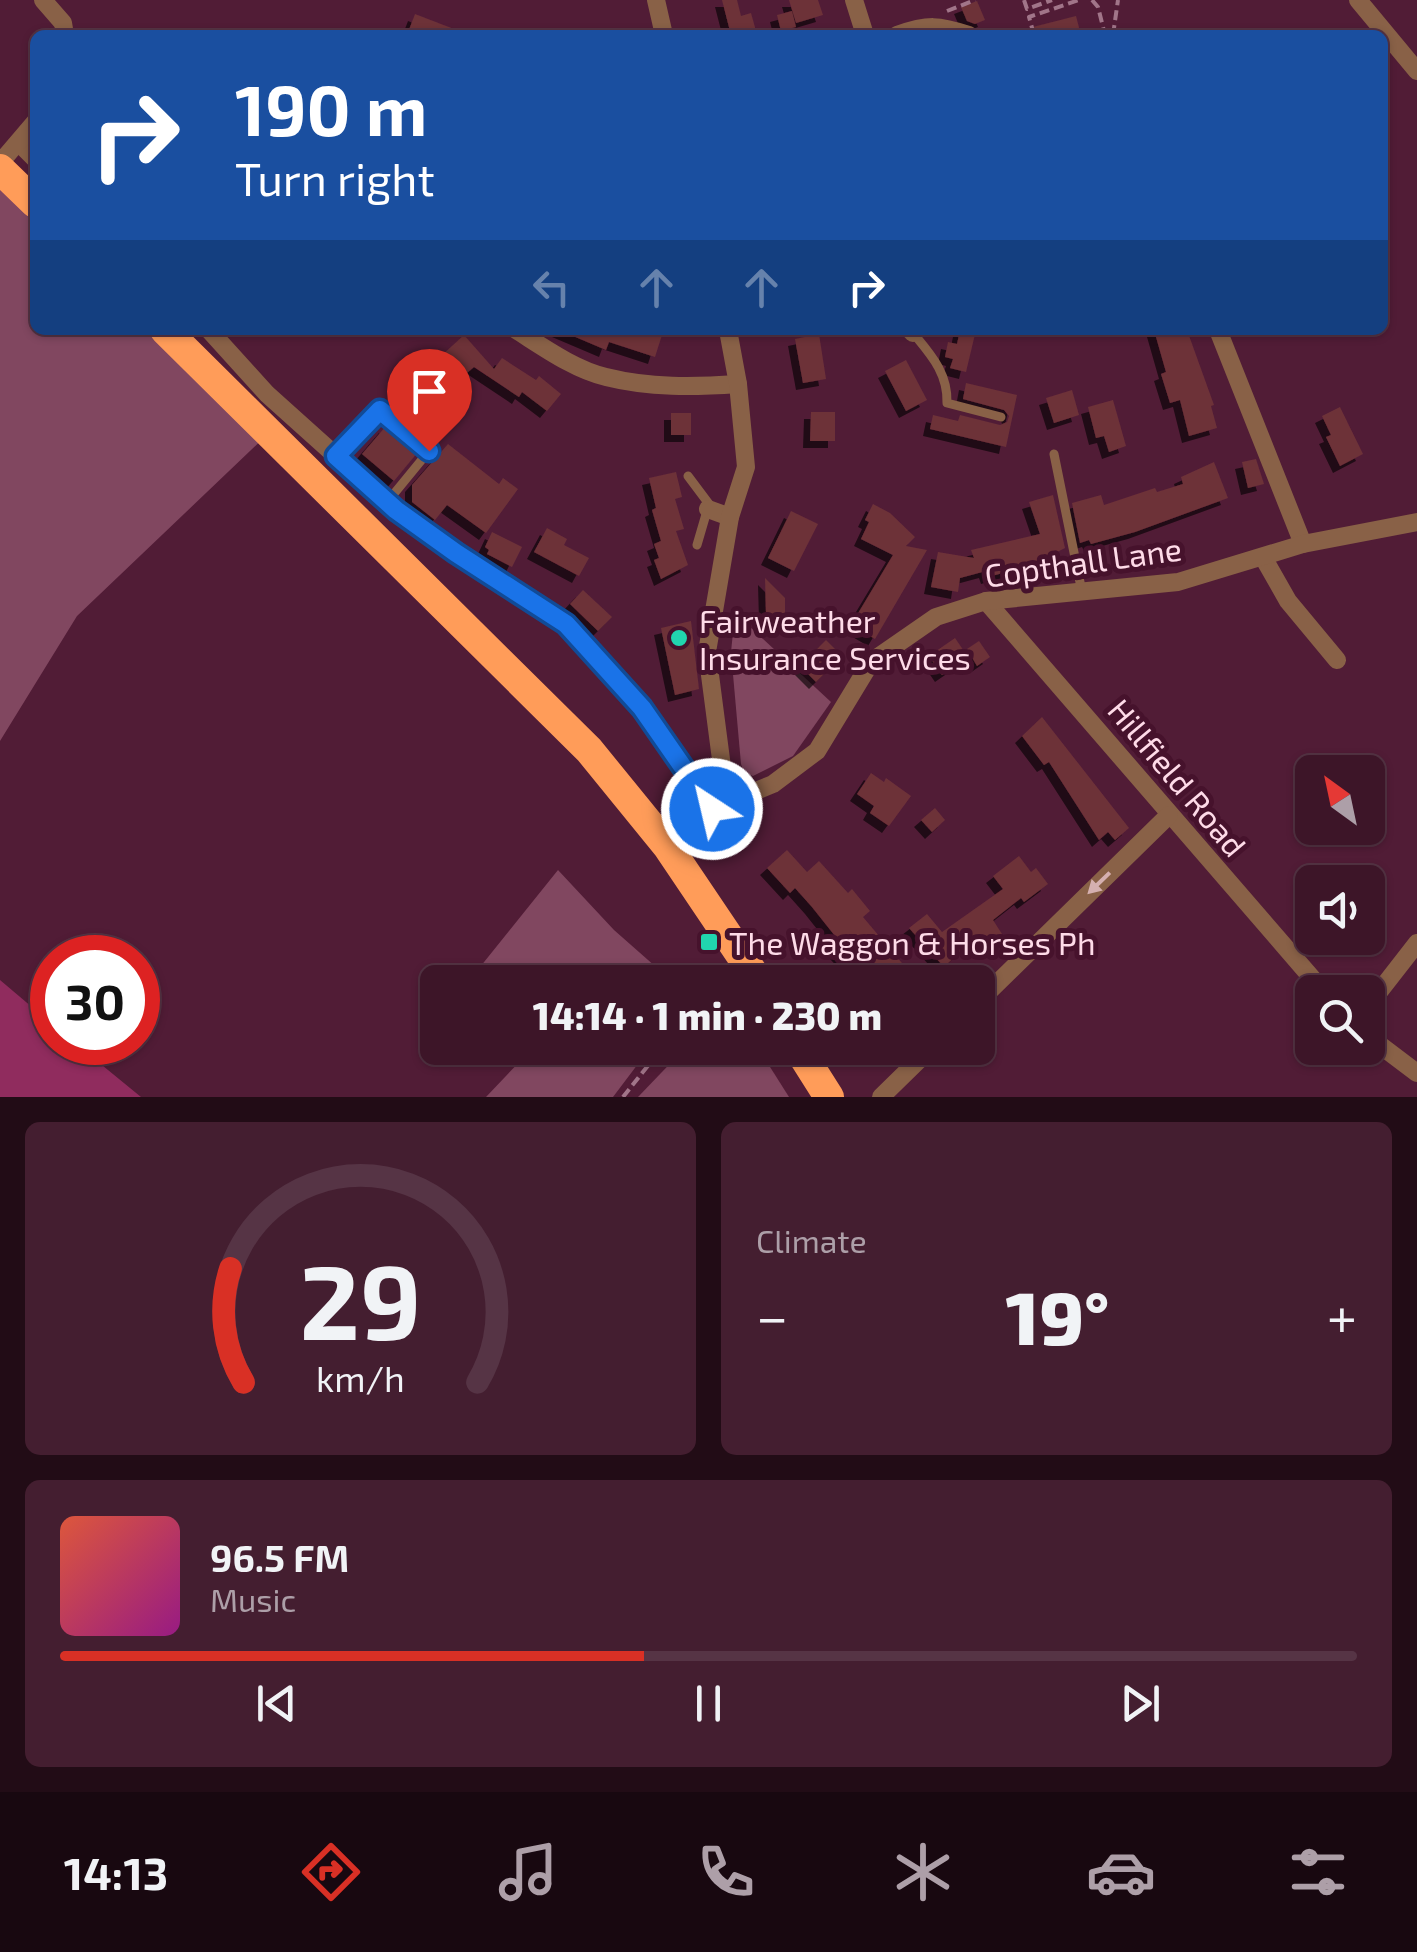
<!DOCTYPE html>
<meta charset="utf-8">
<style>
body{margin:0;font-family:"Exo 2",sans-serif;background:#441e30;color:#f1f3f6;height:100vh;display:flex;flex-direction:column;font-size:38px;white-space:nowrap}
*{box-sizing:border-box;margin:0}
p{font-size:32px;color:#ad9fa8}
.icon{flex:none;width:55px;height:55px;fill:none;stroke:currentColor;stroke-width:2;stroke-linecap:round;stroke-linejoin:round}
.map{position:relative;height:1097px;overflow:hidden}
.sheet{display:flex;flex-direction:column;gap:25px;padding:25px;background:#220c16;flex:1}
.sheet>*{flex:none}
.banner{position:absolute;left:30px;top:30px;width:1358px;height:305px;border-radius:15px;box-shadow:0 2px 8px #0004,0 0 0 2px #563445;background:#1a4fa0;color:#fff;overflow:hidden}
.needle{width:65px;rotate:327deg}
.controls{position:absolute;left:1295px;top:755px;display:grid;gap:20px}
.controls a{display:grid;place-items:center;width:90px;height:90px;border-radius:15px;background:#3d1528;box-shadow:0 2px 8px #0004,0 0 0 2px #563445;font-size:50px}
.speed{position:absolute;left:30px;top:935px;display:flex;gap:20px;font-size:50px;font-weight:700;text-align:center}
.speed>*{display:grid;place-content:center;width:130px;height:130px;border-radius:50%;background:#3d1528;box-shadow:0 2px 8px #0004,0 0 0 2px #563445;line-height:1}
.speed .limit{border:15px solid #d22;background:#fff;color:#111}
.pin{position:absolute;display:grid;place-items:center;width:85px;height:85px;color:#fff;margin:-102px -42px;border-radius:50% 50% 50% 0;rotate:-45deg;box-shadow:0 0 10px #0007}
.pin .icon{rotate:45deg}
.me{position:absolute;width:110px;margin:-55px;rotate:325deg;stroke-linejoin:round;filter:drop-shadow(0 0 8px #0008)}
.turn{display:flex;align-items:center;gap:35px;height:210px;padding:0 40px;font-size:45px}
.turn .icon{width:130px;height:130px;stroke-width:2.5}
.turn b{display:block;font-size:70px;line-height:85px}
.lanes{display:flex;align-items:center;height:95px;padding:0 40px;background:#0003;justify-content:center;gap:50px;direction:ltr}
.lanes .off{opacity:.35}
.big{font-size:75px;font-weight:800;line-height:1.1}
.sheet .card{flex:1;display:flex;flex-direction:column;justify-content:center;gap:15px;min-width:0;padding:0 35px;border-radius:15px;background:#441e30}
.sheet .dial{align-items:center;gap:0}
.dial svg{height:260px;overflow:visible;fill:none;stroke:#563445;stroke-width:7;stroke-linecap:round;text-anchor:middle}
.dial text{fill:#f1f3f6;stroke:none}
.song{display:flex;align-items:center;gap:30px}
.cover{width:120px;height:120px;border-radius:15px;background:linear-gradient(135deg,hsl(10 70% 55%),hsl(310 70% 35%))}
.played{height:10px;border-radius:5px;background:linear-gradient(90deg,#d93025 45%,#563445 45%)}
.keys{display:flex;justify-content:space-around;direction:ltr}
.heat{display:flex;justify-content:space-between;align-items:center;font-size:55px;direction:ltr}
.sheet .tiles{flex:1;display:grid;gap:25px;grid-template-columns:1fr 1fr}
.card:last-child{grid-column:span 2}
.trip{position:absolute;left:420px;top:965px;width:575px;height:100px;border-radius:15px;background:#3d1528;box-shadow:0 2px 8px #0004,0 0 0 2px #563445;font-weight:800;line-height:100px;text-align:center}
.menu{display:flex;height:160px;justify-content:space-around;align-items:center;background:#180810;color:#ad9fa8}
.menu .icon{width:70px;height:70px}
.menu .on{color:#d93025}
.menu b{font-size:45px;color:#f1f3f6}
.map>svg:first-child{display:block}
.green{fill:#814760}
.forest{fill:#902c5e}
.building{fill:#6d3139;filter:url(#shadow)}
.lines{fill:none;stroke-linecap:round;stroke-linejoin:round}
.path{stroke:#a17589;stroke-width:4;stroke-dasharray:10 5;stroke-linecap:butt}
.lane{stroke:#896147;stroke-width:9}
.street{stroke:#896147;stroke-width:18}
.highway{stroke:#ff9c59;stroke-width:30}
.oneway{fill:#d5b0b0}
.route-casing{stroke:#114b97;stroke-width:25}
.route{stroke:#1a73e8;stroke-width:18}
.poi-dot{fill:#21d5af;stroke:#46122c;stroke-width:4}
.labels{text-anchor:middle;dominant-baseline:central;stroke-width:10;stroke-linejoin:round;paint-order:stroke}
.street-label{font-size:32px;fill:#fedbe8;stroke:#46122c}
.poi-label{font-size:32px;fill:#fedbe8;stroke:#46122c;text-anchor:start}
</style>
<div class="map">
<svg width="1417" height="1097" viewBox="0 0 1417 1097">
<defs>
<filter id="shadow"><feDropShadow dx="-7" dy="7" stdDeviation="0" flood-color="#0009"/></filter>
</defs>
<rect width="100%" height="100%" fill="#511c36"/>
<g class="green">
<polygon points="0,169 35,203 35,330 165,330 270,432 77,616 0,741"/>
<polygon points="735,613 831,702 793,756 753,776 744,773 741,764 731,652"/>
<polygon points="558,870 614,930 673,982 468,982"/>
<polygon points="518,1048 650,1048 613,1097 486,1097 525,1056"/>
<polygon points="685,1048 758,1048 789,1097 638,1097"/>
</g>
<polygon class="forest" points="0,980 52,1024 52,1042 75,1043 141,1097 0,1097"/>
<g class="building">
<polygon points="722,0 737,0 741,16 751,13 756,31 731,35"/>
<polygon points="789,0 818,0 823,15 796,23"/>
<polygon points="977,1 985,20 975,24 967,21 961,7"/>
<polygon points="792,11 796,27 781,31 777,15"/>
<polygon points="415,14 467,34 467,35 407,35"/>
<polygon points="1076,16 1081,35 1021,35 1021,30"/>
<polygon points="559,330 646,330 662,335 655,357 609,342 606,350"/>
<polygon points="960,330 976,330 966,372 950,368 953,359 945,357 948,342 957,344"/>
<polygon points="1154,330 1187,330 1214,405 1211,406 1217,428 1189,436 1180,400 1170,403 1161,374 1166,372"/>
<polygon points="819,334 826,379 803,383 795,339"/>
<polygon points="464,335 494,369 502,358 536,380 539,376 561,394 547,411 522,392 519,397 474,367 461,378 441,356"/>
<polygon points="906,360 927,400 906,411 885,371"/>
<polygon points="966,383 1017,395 1006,447 930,429 933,415 958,421 960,415 1000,425 1007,422 1009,416 1004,410 963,399"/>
<polygon points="1072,390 1079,415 1054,423 1046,398"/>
<polygon points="1113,400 1126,446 1109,452 1104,436 1096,438 1088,407"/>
<polygon points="1340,407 1363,454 1340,466 1326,437 1331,435 1322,416"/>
<polygon points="811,412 835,412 835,441 810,441"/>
<rect x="671" y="413" width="20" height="22"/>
<polygon points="386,426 418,452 394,481 362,454"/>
<polygon points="448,444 499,484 503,478 518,489 486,533 447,505 435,520 412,502 412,485"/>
<polygon points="1256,459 1264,484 1248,488 1242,462"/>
<polygon points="1214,462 1228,498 1135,532 1091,544 1089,540 1080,543 1072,503 1101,495 1104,505 1155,488 1157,492 1183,484 1181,477"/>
<polygon points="676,472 682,497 675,499 684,529 676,531 688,565 661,579 654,560 659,558 654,544 661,541 652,510 656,508 649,478"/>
<polygon points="1053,495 1065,548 1029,566 988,577 986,571 960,578 958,592 931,587 938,552 974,558 971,550 1040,534 1029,502"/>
<polygon points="873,504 890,513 915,537 906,546 927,550 875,639 851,625 893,555 861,539 869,522 865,520"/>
<polygon points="791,511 818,524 794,571 768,558"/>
<polygon points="547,528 567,539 564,545 589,558 579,576 534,552"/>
<polygon points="492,532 522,547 512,567 487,554 489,550 485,547"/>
<polygon points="765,578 785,598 785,613 766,614"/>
<polygon points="583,590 612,617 598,631 570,604"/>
<polygon points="691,621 699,689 675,695 661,628"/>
<polygon points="955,638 968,657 942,675 929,656"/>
<polygon points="826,640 842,656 816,682 800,666"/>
<polygon points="979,641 990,657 977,666 967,649"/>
<polygon points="1042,717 1129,828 1115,840 1108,832 1099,840 1049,762 1044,765 1022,736"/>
<polygon points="871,773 884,782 886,778 911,796 889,826 870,813 874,806 857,794"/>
<polygon points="935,808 945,820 932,832 921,820"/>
<polygon points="787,850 807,872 819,861 848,893 852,889 870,911 863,917 918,982 865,982 837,952 843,946 812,907 795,888 790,893 767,868"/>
<polygon points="1019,856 1031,872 1036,868 1048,884 1024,902 1021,898 993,920 1002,934 974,953 968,944 944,967 909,928 927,914 942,932 1003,889 993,876"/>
</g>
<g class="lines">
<g class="path">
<polyline points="1024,0 1027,9 1052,0"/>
<polyline points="1092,0 1098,7 1105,35"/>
<polyline points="947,11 975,0"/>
<polyline points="1034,35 1029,17 1079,0"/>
<polyline points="1113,35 1118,0"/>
<polyline points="623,1097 662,1048"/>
</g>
<g class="lane">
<path d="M913 333C931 355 948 373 947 403L1001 417"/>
<polyline points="1054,454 1082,592"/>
<polyline points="336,457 380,410 429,451 388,501"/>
<polyline points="688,476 709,504 697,545"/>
</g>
<g class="street">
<polyline points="43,0 63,23 65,35"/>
<polyline points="656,0 664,35"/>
<polyline points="854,0 865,35"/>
<polyline points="1358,0 1417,71"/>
<path d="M897 35C928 24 939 25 969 35"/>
<polyline points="19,143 35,159"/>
<polyline points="0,163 35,122"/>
<polyline points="209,330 267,394 395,509 456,553 567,624 641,709 712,809"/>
<path d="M516 330C543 347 575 370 606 377 650 388 694 387 738 384"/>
<polyline points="910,330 913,333"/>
<polyline points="1218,330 1303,544"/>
<polyline points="708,509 730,517"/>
<polyline points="1263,557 1288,601 1337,660"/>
<polyline points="986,601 1324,992"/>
<polyline points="712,809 773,784 817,751 871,662 936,617 986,601 1178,582 1303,544 1417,522"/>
<polyline points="668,847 712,809 722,767 707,652 730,517 746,467 738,384 728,330"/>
<polyline points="978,1002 1169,815"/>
<polyline points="1368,1006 1417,943"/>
<polyline points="1368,1036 1417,1073"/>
<polyline points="881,1097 931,1048"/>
</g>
<g class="highway">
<polyline points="0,169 35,203"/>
<polyline points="165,330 589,750 668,847 759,982"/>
<polyline points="798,1048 829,1097"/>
</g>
</g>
<defs><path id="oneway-solid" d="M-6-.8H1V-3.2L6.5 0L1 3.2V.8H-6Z" transform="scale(2.5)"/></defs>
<use class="oneway" href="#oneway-solid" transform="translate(1099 883) rotate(136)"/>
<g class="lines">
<g class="route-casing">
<polyline id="route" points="429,451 380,410 336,456 396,510 456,553 566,624 642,708 712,809"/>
</g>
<use href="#route" class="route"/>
</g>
<g class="poi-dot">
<circle cx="679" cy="638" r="10"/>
<rect x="699" y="932" width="20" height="20" rx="5"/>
</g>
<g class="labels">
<g class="street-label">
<text transform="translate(1083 561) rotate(-8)">Copthall Lane</text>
<text transform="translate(1178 777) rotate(50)">Hillfield Road</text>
</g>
<g class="poi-label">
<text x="699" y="620">Fairweather<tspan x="699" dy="37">Insurance Services</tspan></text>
<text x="729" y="942">The Waggon &amp; Horses Ph</text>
</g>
</g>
</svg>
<div class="controls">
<a><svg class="needle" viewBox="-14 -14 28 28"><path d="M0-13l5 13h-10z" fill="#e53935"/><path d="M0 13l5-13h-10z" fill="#ad9fa8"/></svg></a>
<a><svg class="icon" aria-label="sound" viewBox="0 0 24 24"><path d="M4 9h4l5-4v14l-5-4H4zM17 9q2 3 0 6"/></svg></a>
<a><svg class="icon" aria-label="search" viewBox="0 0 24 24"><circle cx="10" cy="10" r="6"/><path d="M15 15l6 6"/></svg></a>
</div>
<div class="speed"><div class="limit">30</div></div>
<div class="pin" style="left:429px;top:451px;background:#d93025"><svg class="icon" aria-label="arrive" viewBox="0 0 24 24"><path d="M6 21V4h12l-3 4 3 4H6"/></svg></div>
<svg class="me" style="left:712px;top:809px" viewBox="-20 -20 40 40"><circle r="17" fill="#1a73e8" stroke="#fff" stroke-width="3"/><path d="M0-11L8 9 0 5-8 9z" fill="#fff"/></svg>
<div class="trip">14:14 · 1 min · 230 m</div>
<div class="banner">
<div class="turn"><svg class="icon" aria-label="right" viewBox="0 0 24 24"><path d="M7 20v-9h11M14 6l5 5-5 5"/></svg><div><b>190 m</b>Turn right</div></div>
<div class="lanes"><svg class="icon off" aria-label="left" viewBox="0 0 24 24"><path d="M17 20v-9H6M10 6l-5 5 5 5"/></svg><svg class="icon off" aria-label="ahead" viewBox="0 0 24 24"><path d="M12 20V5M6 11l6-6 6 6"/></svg><svg class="icon off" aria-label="ahead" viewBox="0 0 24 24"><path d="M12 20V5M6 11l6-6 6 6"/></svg><svg class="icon" aria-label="right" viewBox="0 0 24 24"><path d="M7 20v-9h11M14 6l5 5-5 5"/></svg></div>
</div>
</div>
<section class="sheet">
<div class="tiles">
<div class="card dial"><svg viewBox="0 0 100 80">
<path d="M14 69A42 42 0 1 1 86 69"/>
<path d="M14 69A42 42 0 0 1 10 34" stroke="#d93025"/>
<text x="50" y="56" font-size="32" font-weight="700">29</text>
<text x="50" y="72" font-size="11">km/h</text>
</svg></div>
<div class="card"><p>Climate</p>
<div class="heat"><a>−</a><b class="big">19°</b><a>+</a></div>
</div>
<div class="card">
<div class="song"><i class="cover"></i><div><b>96.5 FM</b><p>Music</p></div></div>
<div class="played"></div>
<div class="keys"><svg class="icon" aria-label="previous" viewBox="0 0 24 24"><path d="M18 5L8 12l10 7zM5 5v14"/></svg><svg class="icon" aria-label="pause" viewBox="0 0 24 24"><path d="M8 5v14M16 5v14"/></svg><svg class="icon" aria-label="next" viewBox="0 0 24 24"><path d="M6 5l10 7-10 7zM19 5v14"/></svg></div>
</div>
</div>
</section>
<nav class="menu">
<b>14:13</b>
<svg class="icon on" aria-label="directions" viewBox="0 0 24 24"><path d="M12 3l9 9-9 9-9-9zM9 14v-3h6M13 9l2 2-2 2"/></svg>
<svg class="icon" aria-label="music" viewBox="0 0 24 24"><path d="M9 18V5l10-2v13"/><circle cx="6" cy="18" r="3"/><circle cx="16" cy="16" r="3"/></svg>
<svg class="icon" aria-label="phone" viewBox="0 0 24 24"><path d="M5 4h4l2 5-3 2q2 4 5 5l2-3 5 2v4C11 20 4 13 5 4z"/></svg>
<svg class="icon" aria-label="climate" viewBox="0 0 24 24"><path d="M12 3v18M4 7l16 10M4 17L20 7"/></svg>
<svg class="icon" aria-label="car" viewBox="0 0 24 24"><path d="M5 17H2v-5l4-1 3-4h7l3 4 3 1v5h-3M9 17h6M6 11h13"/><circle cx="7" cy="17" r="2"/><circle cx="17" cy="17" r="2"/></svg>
<svg class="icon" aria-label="filters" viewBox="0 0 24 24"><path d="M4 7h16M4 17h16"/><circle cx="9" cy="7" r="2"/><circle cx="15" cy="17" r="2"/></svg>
</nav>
